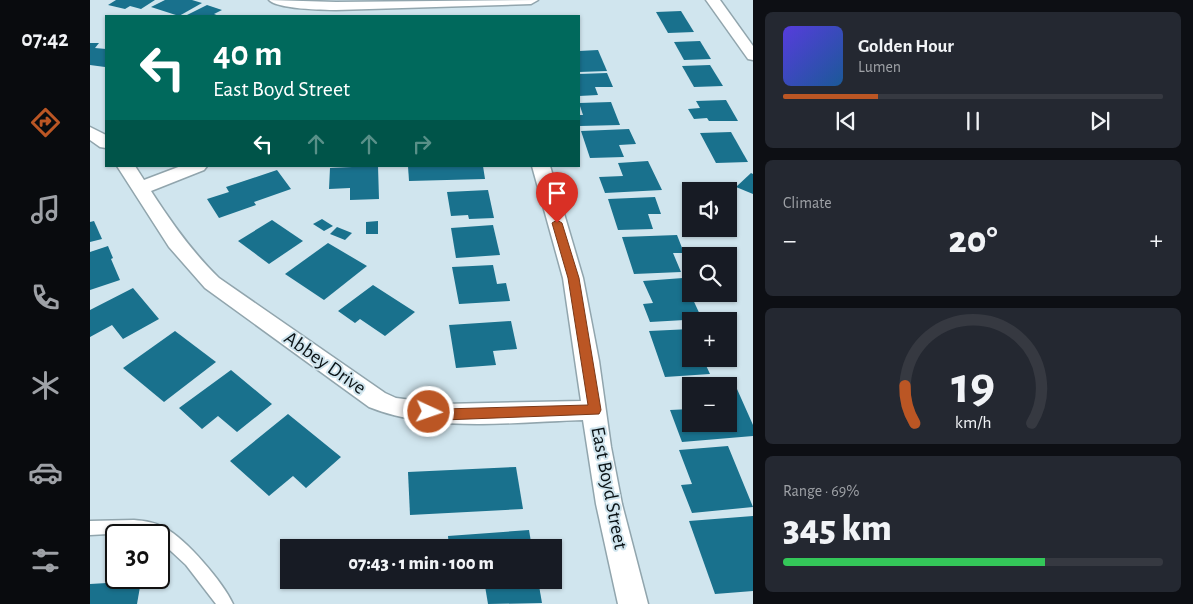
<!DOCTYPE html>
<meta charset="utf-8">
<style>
body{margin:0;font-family:"Alegreya Sans",sans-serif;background:#242831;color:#f1f3f6;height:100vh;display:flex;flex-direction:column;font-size:19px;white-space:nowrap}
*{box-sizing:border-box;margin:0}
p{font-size:16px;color:#9ea1a6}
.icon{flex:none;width:28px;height:28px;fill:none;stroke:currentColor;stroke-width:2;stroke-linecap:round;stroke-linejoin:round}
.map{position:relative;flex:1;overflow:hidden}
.side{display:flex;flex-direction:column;gap:12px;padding:12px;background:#0d0f14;width:440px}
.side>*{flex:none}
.top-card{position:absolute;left:15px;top:15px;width:475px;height:152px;border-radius:0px;box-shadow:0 1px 4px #0004;background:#00695c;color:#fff;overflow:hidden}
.controls{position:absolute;left:592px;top:182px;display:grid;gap:10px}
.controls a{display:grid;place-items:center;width:55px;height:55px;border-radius:0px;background:#171b24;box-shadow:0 1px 4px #0004;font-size:25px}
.speed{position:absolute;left:15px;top:524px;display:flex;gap:10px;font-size:25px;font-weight:700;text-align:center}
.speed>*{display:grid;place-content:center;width:65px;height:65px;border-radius:50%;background:#171b24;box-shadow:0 1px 4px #0004;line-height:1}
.speed .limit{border:2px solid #111;border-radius:8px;background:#fff;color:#111}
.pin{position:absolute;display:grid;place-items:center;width:42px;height:42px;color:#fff;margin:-51px -21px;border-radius:50% 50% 50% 0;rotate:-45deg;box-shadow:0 0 5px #0007}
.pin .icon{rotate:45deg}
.me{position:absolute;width:55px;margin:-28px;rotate:93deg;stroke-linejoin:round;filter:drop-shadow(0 0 4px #0008)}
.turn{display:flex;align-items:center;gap:18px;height:105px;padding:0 25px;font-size:22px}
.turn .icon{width:65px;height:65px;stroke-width:2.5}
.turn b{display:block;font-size:35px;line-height:42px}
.lanes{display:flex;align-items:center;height:48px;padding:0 25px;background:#0003;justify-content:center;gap:25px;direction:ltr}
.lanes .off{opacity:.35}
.big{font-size:38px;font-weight:800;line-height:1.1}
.side .card{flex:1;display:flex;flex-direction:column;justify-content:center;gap:8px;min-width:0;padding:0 18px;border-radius:8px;background:#242831}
.side .dial{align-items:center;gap:0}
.dial svg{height:130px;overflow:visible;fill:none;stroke:#363941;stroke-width:7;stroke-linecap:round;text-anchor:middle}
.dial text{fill:#f1f3f6;stroke:none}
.song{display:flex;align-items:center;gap:15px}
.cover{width:60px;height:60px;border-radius:8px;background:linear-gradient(135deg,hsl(250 70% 55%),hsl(210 70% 35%))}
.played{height:5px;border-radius:2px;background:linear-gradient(90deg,#bb5624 25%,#363941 25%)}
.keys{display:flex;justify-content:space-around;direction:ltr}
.heat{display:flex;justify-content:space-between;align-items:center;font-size:28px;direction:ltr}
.charge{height:8px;border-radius:4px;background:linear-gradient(90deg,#34c759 69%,#363941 0)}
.trip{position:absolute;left:190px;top:539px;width:282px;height:50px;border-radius:0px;background:#171b24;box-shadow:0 1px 4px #0004;font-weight:800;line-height:50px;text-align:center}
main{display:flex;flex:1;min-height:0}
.tabs{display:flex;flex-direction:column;width:90px;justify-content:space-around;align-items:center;background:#090b0e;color:#9ea1a6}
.tabs .icon{width:35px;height:35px}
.tabs .on{color:#bb5624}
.tabs b{font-size:22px;color:#f1f3f6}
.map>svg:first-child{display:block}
.building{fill:#19718d}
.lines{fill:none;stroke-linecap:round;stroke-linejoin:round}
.service-casing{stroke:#91a5ad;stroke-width:3}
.minor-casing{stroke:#91a5ad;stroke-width:3}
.service{fill:#fff;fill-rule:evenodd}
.minor{fill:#fff;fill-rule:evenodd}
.route{fill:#bb5624;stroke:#7a3817}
.labels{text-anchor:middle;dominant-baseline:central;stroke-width:4;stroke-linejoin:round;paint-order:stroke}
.street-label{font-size:20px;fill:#0a1215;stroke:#d0e5ee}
</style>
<main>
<nav class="tabs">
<b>07:42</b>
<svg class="icon on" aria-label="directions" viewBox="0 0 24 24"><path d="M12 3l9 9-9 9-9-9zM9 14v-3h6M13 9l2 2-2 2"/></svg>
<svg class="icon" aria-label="music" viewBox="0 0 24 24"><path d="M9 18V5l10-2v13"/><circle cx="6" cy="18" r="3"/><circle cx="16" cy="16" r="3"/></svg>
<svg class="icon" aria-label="phone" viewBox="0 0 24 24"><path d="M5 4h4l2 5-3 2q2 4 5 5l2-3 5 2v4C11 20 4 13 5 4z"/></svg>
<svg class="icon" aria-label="climate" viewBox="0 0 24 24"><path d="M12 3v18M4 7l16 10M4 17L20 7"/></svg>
<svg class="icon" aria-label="car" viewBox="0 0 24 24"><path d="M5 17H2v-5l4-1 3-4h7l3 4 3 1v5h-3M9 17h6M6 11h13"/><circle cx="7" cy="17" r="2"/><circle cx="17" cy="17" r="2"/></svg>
<svg class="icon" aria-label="filters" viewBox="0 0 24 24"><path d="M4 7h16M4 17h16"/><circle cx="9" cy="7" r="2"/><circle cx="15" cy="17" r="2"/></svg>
</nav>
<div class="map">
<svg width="663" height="604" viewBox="0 0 663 604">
<rect width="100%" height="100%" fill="#d0e5ee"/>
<g class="building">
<polygon points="26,0 65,0 51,9 40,6 35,9 18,5"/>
<polygon points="75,0 102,0 112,3 89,16 61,7"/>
<polygon points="117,5 132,10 124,14 129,16 95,16"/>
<polygon points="591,11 604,32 578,33 566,12"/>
<polygon points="610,41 621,59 594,60 584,42"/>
<polygon points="0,43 9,43 5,48 16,49 15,67 0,65"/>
<polygon points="508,50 517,71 489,72 489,51"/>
<polygon points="620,65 633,86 604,87 592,66"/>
<polygon points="517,73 523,87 505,87 508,95 489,96 489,74"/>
<polygon points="636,100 648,121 619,121 617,118 604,119 598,109 610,108 606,101"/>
<polygon points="521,102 530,125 490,126 489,115 493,115 489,103"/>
<polygon points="539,129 546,144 529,145 534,157 500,158 491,131"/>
<polygon points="641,132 658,162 626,163 610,133"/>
<polygon points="558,161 572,190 515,193 509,177 533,176 528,163"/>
<polygon points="284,166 288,166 289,199 260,200 260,188 239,189 240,168"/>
<polygon points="318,166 393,166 395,179 319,181"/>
<polygon points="187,170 201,189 164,202 166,205 129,218 117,199 139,192 136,187"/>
<polygon points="661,173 663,174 663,194 646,187"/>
<polygon points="398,190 404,218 379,219 378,215 361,216 357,192"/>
<polygon points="565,197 571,214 558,214 563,229 528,230 518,199"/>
<polygon points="232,219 243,226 234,231 223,224"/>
<polygon points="182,220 213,241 179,264 148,241"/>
<polygon points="4,221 12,239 0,242 0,222"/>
<polygon points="288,221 288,234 276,234 276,222"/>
<polygon points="403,225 410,255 366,258 361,228"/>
<polygon points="247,227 262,233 255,240 240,234"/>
<polygon points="587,235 594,253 583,253 591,272 544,274 532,237"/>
<polygon points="238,243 277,266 234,300 195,274"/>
<polygon points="18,246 23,258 21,259 30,280 0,290 0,252"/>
<polygon points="403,265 407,284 416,283 420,301 369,304 362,267"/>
<polygon points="593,278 612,319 560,322 553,304 563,303 553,281"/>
<polygon points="283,285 325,312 295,336 270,319 265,323 248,311"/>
<polygon points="43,288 69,319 33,339 22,325 0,337 0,310"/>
<polygon points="421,321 427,349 403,351 406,365 366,368 359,325"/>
<polygon points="601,329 601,359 613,359 620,374 575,377 559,331"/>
<polygon points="85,331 126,362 74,402 33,368"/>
<polygon points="141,370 182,404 147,432 128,416 112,429 89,408"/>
<polygon points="643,380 663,425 663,436 592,442 580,410 601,409 601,424 639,424 639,386 605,386 603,383"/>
<polygon points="198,414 251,457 216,488 203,476 179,496 140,461"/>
<polygon points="638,446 663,507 602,513 591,485 602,484 589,450"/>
<polygon points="426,467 433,509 320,515 318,472"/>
<polygon points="663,516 663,591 625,594 599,521"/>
<polygon points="439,530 442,548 359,548 358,536"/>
<polygon points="394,580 448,580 452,603 398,604"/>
<polygon points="51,581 47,604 0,604 0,584"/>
</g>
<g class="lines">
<g class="service-casing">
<path id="service" d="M44 520C55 521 65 522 75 528 96 539 133 582 143 604H126L96 565 69 540V535L37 533 0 535V521Z"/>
</g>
<g class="minor-casing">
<g id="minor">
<path d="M179 0 246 2 448 0 441 4 246 10C233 10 187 9 179 0Z"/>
<polygon points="616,0 630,0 663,46 663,60 658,59"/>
<polygon points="0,127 16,135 16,148 10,147 0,140"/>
<path d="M27 166H45L54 180 91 166H117L114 170 61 191C81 222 102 252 129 278L295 393 306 398 353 404 491 401 473 278 442 166H460L493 278 509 361 521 447 532 504 558 604H528L506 504 493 420C425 422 342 433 279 407L115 288 79 247Z"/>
</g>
</g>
<use href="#service" class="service"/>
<use href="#minor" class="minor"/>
</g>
<polygon class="route" points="467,220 472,223 489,278 511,410 509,414 353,420 334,416 332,412 334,409 339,407 353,409 498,405 478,278 462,223"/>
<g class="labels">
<g class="street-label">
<text transform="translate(235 363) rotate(35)">Abbey Drive</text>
<text transform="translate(519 488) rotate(79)">East Boyd Street</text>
</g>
</g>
</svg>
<div class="controls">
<a><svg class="icon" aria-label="sound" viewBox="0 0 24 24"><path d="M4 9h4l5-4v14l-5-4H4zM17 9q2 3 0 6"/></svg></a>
<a><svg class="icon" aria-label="search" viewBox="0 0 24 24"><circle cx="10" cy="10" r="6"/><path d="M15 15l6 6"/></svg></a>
<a>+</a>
<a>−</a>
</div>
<div class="speed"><div class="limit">30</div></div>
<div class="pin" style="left:467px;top:223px;background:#d93025"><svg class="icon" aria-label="arrive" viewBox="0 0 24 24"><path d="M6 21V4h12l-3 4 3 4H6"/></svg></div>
<svg class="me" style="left:339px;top:412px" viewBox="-20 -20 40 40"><circle r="17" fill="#bb5624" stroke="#fff" stroke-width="3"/><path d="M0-11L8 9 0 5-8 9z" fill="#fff"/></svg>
<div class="trip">07:43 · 1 min · 100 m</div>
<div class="top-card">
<div class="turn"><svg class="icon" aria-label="left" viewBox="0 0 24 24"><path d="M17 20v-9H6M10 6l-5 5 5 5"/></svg><div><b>40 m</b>East Boyd Street</div></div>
<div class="lanes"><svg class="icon" aria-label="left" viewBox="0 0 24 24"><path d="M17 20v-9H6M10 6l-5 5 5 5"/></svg><svg class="icon off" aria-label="ahead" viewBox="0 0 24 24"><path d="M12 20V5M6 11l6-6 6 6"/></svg><svg class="icon off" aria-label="ahead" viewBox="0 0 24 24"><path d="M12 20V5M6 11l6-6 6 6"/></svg><svg class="icon off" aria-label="right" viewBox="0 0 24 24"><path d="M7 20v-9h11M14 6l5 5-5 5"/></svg></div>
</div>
</div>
<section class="side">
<div class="card">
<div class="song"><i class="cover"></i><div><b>Golden Hour</b><p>Lumen</p></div></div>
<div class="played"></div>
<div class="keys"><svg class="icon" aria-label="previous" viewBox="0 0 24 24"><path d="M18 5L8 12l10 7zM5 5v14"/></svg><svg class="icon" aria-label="pause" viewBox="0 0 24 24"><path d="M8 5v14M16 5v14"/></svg><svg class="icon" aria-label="next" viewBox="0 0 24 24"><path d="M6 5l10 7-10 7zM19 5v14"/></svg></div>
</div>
<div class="card"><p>Climate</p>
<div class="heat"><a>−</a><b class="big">20°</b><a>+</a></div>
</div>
<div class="card dial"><svg viewBox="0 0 100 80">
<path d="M14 69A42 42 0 1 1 86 69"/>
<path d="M14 69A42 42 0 0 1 8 46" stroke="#bb5624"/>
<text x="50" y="56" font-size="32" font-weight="700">19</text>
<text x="50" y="72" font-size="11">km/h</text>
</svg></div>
<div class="card"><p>Range · 69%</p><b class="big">345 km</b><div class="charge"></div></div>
</section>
</main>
